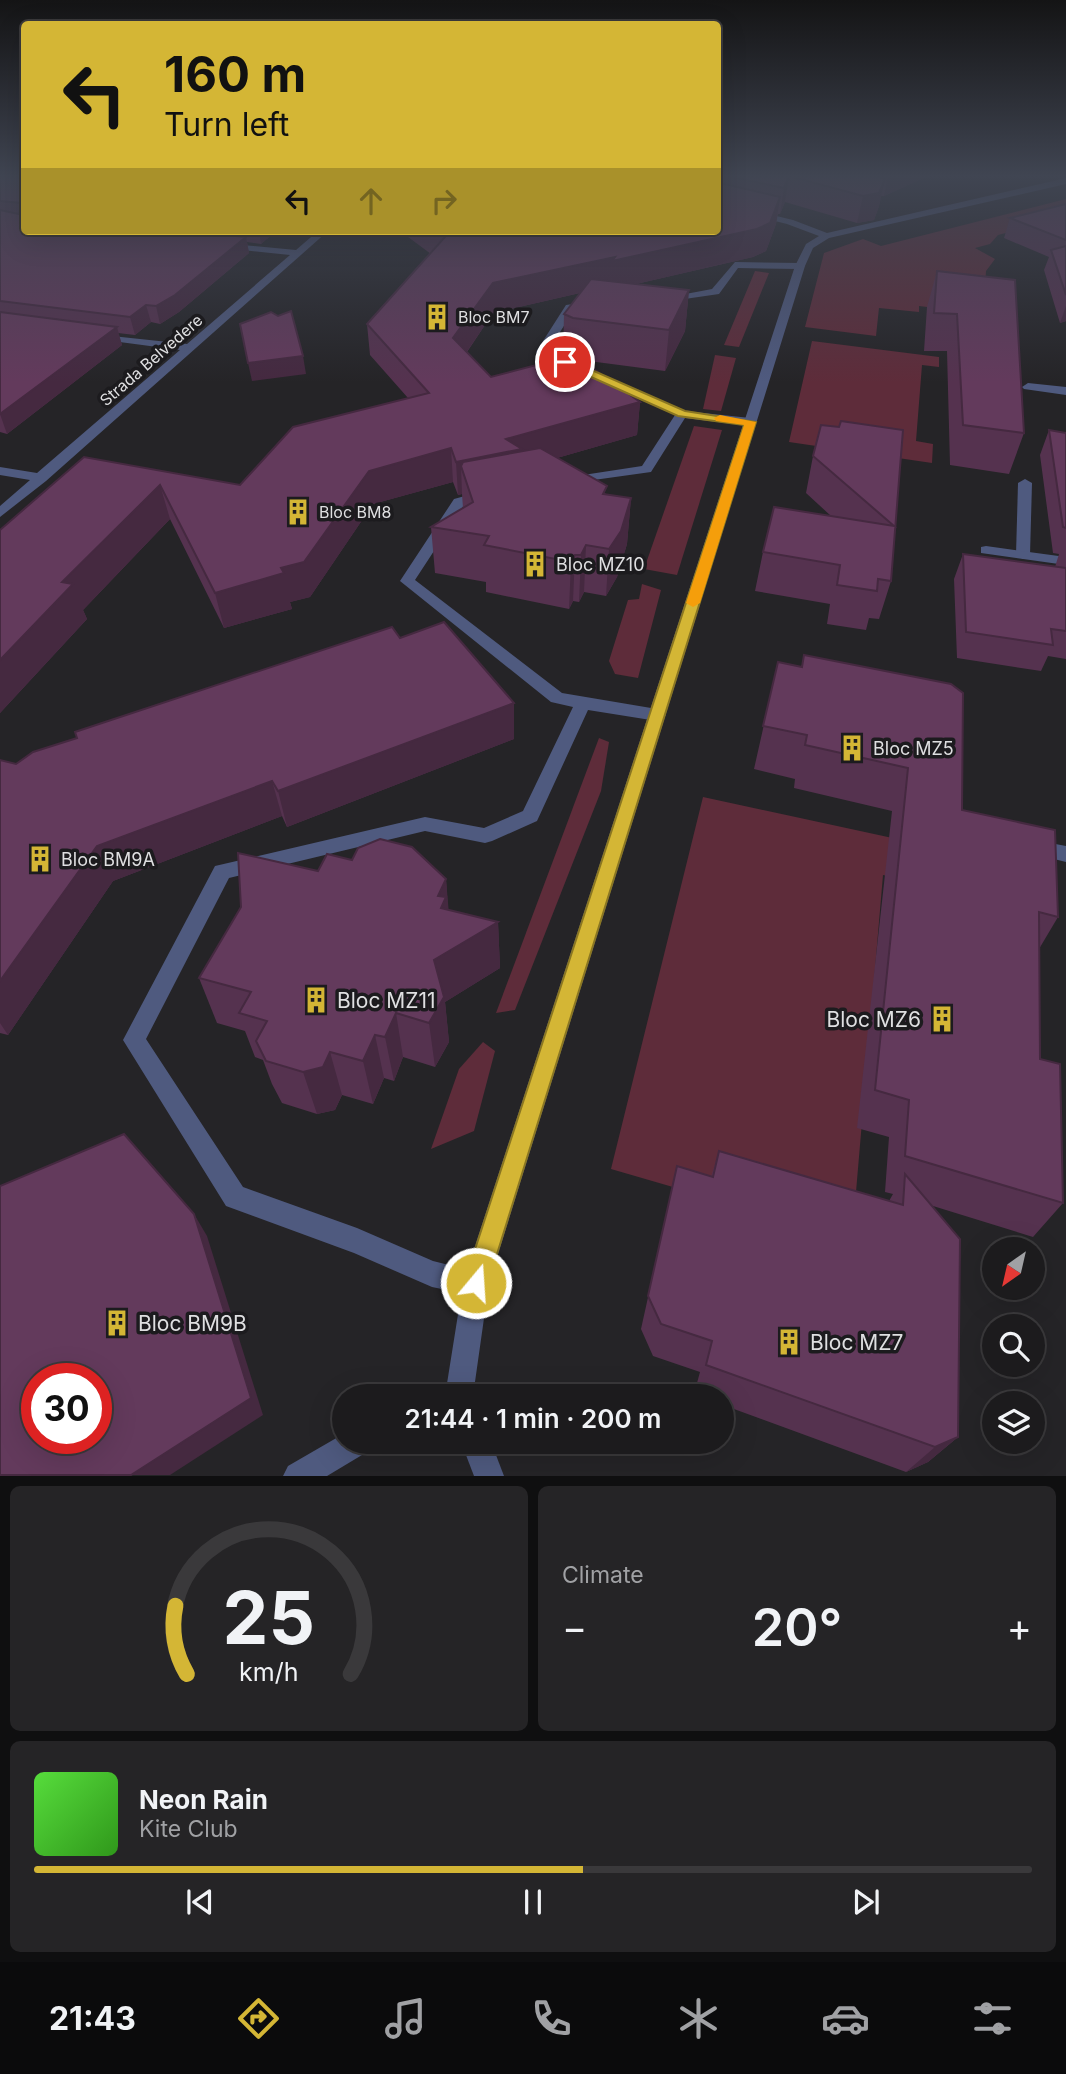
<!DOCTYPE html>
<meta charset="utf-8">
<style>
body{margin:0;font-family:Inter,sans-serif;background:#252426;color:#f1f3f6;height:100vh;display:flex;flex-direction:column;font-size:26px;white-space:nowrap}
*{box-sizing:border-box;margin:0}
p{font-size:23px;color:#a0a1a4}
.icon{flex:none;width:38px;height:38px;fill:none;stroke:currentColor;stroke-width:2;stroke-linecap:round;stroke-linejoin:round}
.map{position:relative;height:1476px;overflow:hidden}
.details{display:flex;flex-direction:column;gap:10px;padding:10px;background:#0f0f10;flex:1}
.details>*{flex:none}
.banner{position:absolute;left:21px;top:21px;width:700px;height:214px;border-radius:7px;box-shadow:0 7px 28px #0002,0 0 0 2px #3a393b;background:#d4b635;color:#111;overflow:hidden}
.needle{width:46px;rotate:214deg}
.fabs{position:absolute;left:982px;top:1237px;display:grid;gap:14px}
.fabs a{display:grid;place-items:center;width:63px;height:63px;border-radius:50%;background:#1c1b1d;box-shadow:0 7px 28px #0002,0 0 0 2px #3a393b;font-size:35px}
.speed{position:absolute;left:21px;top:1363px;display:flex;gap:14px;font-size:35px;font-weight:700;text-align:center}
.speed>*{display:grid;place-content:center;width:91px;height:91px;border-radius:50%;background:#1c1b1d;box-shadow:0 7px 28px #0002,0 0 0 2px #3a393b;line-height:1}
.speed .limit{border:10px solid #d22;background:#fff;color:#111}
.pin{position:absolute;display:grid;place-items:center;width:60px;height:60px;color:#fff;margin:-30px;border:4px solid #fff;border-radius:50%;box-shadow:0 2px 7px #0007}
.me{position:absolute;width:77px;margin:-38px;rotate:18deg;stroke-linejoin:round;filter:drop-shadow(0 0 5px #0008)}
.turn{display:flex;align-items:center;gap:24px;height:147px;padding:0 28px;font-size:32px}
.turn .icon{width:91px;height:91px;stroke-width:2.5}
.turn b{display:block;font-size:49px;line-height:60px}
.lanes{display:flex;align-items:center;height:66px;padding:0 28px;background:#0003;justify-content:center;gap:35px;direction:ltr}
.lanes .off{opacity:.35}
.big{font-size:52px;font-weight:600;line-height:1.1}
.details .tile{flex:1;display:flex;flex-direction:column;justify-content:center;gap:10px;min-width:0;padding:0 24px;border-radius:10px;background:#252426}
.details .dial{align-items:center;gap:0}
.dial svg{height:182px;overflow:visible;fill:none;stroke:#3a393b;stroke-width:7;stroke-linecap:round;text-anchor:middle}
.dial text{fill:#f1f3f6;stroke:none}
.song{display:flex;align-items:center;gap:21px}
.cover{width:84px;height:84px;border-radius:10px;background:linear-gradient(135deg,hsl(110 70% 55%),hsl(110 70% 35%))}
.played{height:7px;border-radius:4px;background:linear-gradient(90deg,#d4b635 55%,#3a393b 55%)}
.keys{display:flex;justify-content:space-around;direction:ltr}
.heat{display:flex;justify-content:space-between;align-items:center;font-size:38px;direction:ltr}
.details .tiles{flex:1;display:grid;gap:10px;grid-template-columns:1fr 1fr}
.tile:last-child{grid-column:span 2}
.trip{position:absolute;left:332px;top:1384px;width:402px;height:70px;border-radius:35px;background:#1c1b1d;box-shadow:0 7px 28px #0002,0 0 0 2px #3a393b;font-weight:600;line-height:70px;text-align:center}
.dock{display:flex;height:112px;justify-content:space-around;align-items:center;background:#0b0b0c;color:#a0a1a4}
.dock .icon{width:49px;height:49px}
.dock .current{color:#d4b635}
.dock b{font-size:32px;color:#f1f3f6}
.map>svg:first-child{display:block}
.green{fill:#5e2c3a}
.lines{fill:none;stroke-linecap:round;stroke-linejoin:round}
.lane{fill:#4f5a7f;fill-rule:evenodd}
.street{fill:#4f5a7f;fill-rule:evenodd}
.wall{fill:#55324f;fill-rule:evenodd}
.shaded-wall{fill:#452940}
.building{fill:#633a5c;stroke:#452940;stroke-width:2;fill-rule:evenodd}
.route{fill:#d4b635;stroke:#8a7622;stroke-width:2}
.slow{fill:#f59e0b}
.labels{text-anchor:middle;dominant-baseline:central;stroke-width:7;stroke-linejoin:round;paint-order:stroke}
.far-poi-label{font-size:16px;fill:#dfdfe1;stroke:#1c1b1e;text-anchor:start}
.far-street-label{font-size:16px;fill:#dfdfe1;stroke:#1c1b1e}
.poi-label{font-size:18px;fill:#dfdfe1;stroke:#1c1b1e;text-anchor:start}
.near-poi-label{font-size:21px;fill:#dfdfe1;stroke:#1c1b1e;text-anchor:start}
</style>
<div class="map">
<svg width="1066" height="1476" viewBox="0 0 1066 1476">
<rect width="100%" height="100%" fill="#252427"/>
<g class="green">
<polygon points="1066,199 1066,217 998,235 990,244 975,248 995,259 986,271 985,285 960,311 919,306 919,312 879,308 876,336 805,327 824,253 863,239 881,246"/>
<polygon points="755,271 769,273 739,347 724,345"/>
<polygon points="812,341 939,357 939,367 922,365 916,441 933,444 932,463 789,442"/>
<polygon points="715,355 736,358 721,411 703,409"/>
<polygon points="694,426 722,430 677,575 644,569"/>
<polygon points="642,584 661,590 638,678 615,674 609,661 628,600 639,599"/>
<polygon points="599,738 609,742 601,791 515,1010 496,1013"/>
<polygon points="703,797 911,842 908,880 883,875 852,1239 611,1169"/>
<polygon points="483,1042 495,1051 474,1131 431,1149 459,1069"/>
</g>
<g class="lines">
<g class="lane">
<polygon points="735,262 800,263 805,266 800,269 738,268 719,294 664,302 659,299 712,289"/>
<polygon points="580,303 585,306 574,310 548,351 685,411 750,418 756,422 750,426 685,418 651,472 565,484 565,478 570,477 642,466 675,415 538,354 536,352 566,305"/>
<polygon points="1025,479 1032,483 1030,555 1023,559 1016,555 1018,483"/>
<polygon points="483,491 490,495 488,498 464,505 415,580 562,693 657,709 663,711 666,715 663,719 657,721 588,710 537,821 492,841 485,843 425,831 229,878 146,1039 243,1187 357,1228 433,1261 485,1274 489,1283 485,1292 476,1296 432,1287 354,1253 226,1206 123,1040 215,866 425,817 484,828 523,811 573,707 551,702 400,581 454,499"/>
<polygon points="345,1433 345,1442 372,1442 367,1452 327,1476 283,1476 288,1466"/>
</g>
<g class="street">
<polygon points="1066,178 1066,184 829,238 813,248 805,266 489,1283 473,1396 445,1396 463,1283 795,266 806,244 819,236 787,224 718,207 718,202 793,220 827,233"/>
<polygon points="318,231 328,231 46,481 0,517 0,506 30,480 0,475 0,467 37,473 180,350 97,339 92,336 93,334 187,344 290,255 224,248 219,245 221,243 296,250"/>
<polygon points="1028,383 1066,387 1066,395 1024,389 1022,387"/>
<polygon points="986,546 1066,557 1066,565 981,553 981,547"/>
<polygon points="1045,842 1066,846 1066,862 1038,855 1035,850 1038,845"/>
<polygon points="461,1442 491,1442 504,1476 474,1476"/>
</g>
</g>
<g class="wall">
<polygon points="0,176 24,176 24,231 276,231 261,244 247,242 249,253 179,312 160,324 151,322 135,335 118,333 122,345 7,434 0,432"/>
<path d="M718 176H928L884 196H881L879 206 874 220 857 223 785 202 780 214H778L776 224 766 251 753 257 636 284 689 290 685 331 665 371 581 360 640 402 637 435 557 458 606 494 631 498 627 544 617 577 606 596 584 592 579 602 573 601 569 609 486 592V582L435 573 431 527 463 508 462 494 458 495 453 482 373 504 310 597 290 602 292 609 224 628 170 519 83 610 87 619 0 713V530L84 457 240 485 408 398 370 355 367 324 431 254 400 231H718ZM580 293 564 314 563 355 568 357 491 377 467 352 493 313Z"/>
<polygon points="1066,204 1066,321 1060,323 1044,270 1049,257 1004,238 1010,218"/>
<polygon points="937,271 1024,433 1009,474 950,465 947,351 924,351 927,307"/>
<polygon points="839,427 903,430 891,581 879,619 869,618 866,630 827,624 830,604 755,591 763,552 831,516 806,493 813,456"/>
<polygon points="1049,430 1066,433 1066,659 1048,656 1041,671 957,658 954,579 963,554 1055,567 1059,554 1053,553 1040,455"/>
<polygon points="400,638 514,703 514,739 287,827 282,816 113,881 8,1035 0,1033 0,760 16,764"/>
<polygon points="778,662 962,810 1058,917 1039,949 1040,1059 1063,1203 1033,1237 933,1206 958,1437 928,1462 906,1472 723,1405 723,1396 700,1396 694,1394 700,1372 653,1356 641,1329 677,1166 711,1177 719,1151 889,1201 893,1194 885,1192 889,1137 857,1128 892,811 794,788 795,779 754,769"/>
<polygon points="318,871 446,879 448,910 498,922 500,968 445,1002 449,1042 435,1067 403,1057 394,1081 384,1078 373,1104 342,1095 335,1110 317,1114 282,1103 272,1084 263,1060 255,1057 245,1031 217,1023 199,978"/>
</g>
<g class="shaded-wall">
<polygon points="789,176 785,202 780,214 784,188"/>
<polygon points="888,176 928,176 884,196"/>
<polygon points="885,179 879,206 874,220 857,223 863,196"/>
<polygon points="780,197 776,224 766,251 753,257 610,290 610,286 493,313 455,369 453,338 493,283"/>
<polygon points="259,231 276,231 261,244"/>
<polygon points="246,237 249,253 179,312 160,324 156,306"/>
<polygon points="689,290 685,331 665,371 669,330"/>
<polygon points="146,305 151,322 135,335 130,317"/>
<polygon points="1066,306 1066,321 1060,323"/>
<polygon points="117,327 122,345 7,434 0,414"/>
<polygon points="303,356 306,374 252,381 248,363"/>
<polygon points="640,402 637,435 522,468 461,466 462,494 458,495 456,462 506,439"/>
<polygon points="451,448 453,482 373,504 310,597 290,602 292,609 224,628 215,593 369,471"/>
<polygon points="160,485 170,519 83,610 87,619 0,713 0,660 62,582"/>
<polygon points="631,498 627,544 617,577 606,596 609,549"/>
<polygon points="586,545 584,592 579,602 581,555"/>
<polygon points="575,555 573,601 569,609 571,562"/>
<polygon points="514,703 514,739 287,827 278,791"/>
<polygon points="272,781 282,816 113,881 8,1035 0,1023 0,981 97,846"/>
<polygon points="446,879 450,926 498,922 500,968 445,1002 449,1042 435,1067 429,1023 438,896"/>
<polygon points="396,1013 403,1057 394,1081 385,1037"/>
<polygon points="375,1035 384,1078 373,1104 363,1061"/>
<polygon points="330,1052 342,1095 335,1110 317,1114 303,1072"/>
<polygon points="194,1214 207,1236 263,1415 170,1475 131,1475"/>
<polygon points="958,1437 928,1462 906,1472 935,1447"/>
</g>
<g class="building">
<polygon points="0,176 24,176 24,231 187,231 246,237 175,295 156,306 146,305 130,317 0,301 0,210 19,214 21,203 0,201"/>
<polygon points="718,176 720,176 720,183 780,197 770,223 757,229 612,261 615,257 493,283 453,338 491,377 574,355 640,402 506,439 522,449 456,462 451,448 369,471 304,562 281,568 284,573 215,593 160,485 62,582 73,584 0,660 0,530 84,457 240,485 293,427 429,393 367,324 445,237 437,231 718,231"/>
<polygon points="728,176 876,176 885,179 879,193 863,196 789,176 784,188"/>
<polygon points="1066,204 1066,240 1010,218"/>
<polygon points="1066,246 1066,295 1051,250"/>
<polygon points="937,271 1015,280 1024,433 963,425 957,314 934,313"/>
<polygon points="591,279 689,290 669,330 573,318 564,314"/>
<polygon points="291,311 303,356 248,363 240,324 271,312 278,316"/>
<polygon points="0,312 117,327 0,414"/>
<polygon points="841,421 903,430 891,581 878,579 877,591 837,585 840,565 763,552 774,507 894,526 813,456 821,425 839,427"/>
<polygon points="1049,430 1066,433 1066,528 1063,527"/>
<polygon points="540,448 607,486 603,494 631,498 621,531 609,549 586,545 581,555 575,555 571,562 484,545 489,536 431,527 473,502 461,466 463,462"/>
<polygon points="963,554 1066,568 1066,631 1051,629 1053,645 966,632"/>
<polygon points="444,622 514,703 278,791 272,781 97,846 0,981 0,760 16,764 33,752 77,738 75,732 392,627 400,638"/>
<polygon points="804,655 951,684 963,693 962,810 1055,830 1058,917 1039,912 1040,1059 1060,1064 1063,1203 905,1156 909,1100 875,1090 908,768 805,745 807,735 763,726 778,662 802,667"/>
<polygon points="380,839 412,847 446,879 438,896 446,897 441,908 498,922 434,960 444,997 429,1023 396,1013 385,1037 375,1035 363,1061 330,1052 323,1067 303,1072 266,1061 256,1041 267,1021 239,1013 251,992 199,978 241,907 238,853 318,871 327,854 352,860 358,848"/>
<path d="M124 1134 194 1214 251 1398 131 1475H0V1186ZM37 1379H96V1438H37Z"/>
<polygon points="719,1151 903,1205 905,1174 960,1239 958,1437 935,1447 706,1365 712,1341 661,1324 648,1296 677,1166 713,1177"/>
</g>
<linearGradient id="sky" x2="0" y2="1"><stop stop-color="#141415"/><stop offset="0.46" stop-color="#404552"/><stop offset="1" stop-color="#404552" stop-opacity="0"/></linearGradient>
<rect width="1066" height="382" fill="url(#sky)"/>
<polygon class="route" points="562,360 569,360 685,411 756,422 488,1283 485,1292 476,1295 467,1292 464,1283 744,425 678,416 562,364"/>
<polygon class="slow" points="720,415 756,422 700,603 693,607 686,603 744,425 716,421 714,418"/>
<defs>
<g id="building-bare" transform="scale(2.1)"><path d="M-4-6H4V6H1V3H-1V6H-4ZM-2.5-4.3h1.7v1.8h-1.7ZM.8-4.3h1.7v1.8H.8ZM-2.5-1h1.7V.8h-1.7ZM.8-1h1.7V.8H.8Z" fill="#d4b635" stroke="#1c1b1e" stroke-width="2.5" paint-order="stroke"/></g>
</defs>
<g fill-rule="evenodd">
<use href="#building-bare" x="437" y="317"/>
<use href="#building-bare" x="298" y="512"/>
<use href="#building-bare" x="535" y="564"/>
<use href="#building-bare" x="852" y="748"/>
<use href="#building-bare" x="40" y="859"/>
<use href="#building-bare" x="316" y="1000"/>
<use href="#building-bare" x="942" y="1019"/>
<use href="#building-bare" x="117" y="1323"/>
<use href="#building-bare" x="789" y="1342"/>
</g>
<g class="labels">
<g class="far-poi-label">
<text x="458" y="317">Bloc BM7</text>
<text x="319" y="512">Bloc BM8</text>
</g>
<g class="far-street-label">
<text transform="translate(151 360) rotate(-41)">Strada Belvedere</text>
</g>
<g class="poi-label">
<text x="556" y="564">Bloc MZ10</text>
<text x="873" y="748">Bloc MZ5</text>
<text x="61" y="859">Bloc BM9A</text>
</g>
<g class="near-poi-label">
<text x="337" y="1000">Bloc MZ11</text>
<text x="921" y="1019" text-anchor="end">Bloc MZ6</text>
<text x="138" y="1323">Bloc BM9B</text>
<text x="810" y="1342">Bloc MZ7</text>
</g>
</g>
</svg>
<div class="fabs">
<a><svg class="needle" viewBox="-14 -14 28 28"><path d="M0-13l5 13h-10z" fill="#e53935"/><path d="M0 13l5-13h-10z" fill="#a0a1a4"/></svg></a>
<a><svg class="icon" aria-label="search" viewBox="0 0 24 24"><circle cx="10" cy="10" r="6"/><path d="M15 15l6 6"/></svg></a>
<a><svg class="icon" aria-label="layers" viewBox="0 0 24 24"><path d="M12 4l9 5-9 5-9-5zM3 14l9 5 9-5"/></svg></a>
</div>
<div class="speed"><div class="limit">30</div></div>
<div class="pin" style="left:565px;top:362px;background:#d93025"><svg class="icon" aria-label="arrive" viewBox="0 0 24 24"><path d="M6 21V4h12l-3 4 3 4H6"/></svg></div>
<svg class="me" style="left:476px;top:1283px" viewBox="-20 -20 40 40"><circle r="17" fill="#d4b635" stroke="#fff" stroke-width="3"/><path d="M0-11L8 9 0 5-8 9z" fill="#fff"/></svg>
<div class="trip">21:44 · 1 min · 200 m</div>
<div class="banner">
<div class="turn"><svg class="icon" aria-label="left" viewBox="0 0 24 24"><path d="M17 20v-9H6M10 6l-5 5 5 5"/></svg><div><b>160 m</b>Turn left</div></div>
<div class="lanes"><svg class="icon" aria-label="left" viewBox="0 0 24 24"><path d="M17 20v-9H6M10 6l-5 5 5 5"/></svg><svg class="icon off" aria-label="ahead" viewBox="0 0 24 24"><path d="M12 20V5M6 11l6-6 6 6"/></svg><svg class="icon off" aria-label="right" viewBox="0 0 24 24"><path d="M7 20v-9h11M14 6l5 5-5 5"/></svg></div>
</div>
</div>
<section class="details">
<div class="tiles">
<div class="tile dial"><svg viewBox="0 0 100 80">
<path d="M14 69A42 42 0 1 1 86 69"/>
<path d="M14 69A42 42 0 0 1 9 39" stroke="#d4b635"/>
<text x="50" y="56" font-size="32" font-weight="700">25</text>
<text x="50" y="72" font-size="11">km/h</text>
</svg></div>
<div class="tile"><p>Climate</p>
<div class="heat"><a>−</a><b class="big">20°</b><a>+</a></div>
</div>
<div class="tile">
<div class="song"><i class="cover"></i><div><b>Neon Rain</b><p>Kite Club</p></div></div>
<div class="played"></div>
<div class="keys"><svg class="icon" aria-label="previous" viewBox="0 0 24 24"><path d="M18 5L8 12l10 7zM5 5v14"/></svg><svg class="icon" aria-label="pause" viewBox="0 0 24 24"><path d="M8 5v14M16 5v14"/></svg><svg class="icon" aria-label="next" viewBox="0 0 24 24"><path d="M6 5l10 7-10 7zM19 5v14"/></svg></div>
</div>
</div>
</section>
<nav class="dock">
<b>21:43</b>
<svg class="icon current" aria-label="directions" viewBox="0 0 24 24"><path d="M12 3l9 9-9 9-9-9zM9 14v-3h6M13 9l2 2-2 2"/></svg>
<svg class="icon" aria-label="music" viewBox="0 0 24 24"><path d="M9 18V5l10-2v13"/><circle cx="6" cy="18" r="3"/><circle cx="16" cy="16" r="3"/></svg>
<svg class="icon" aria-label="phone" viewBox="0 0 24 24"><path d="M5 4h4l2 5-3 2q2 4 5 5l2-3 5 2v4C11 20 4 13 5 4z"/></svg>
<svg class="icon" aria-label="climate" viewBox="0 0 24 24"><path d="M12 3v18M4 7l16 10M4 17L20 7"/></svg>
<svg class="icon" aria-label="car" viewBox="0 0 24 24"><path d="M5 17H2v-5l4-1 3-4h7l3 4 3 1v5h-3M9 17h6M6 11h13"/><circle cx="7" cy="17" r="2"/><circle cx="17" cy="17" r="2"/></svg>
<svg class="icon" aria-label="filters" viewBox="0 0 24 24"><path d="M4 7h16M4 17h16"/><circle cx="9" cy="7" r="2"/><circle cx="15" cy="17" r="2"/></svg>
</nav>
